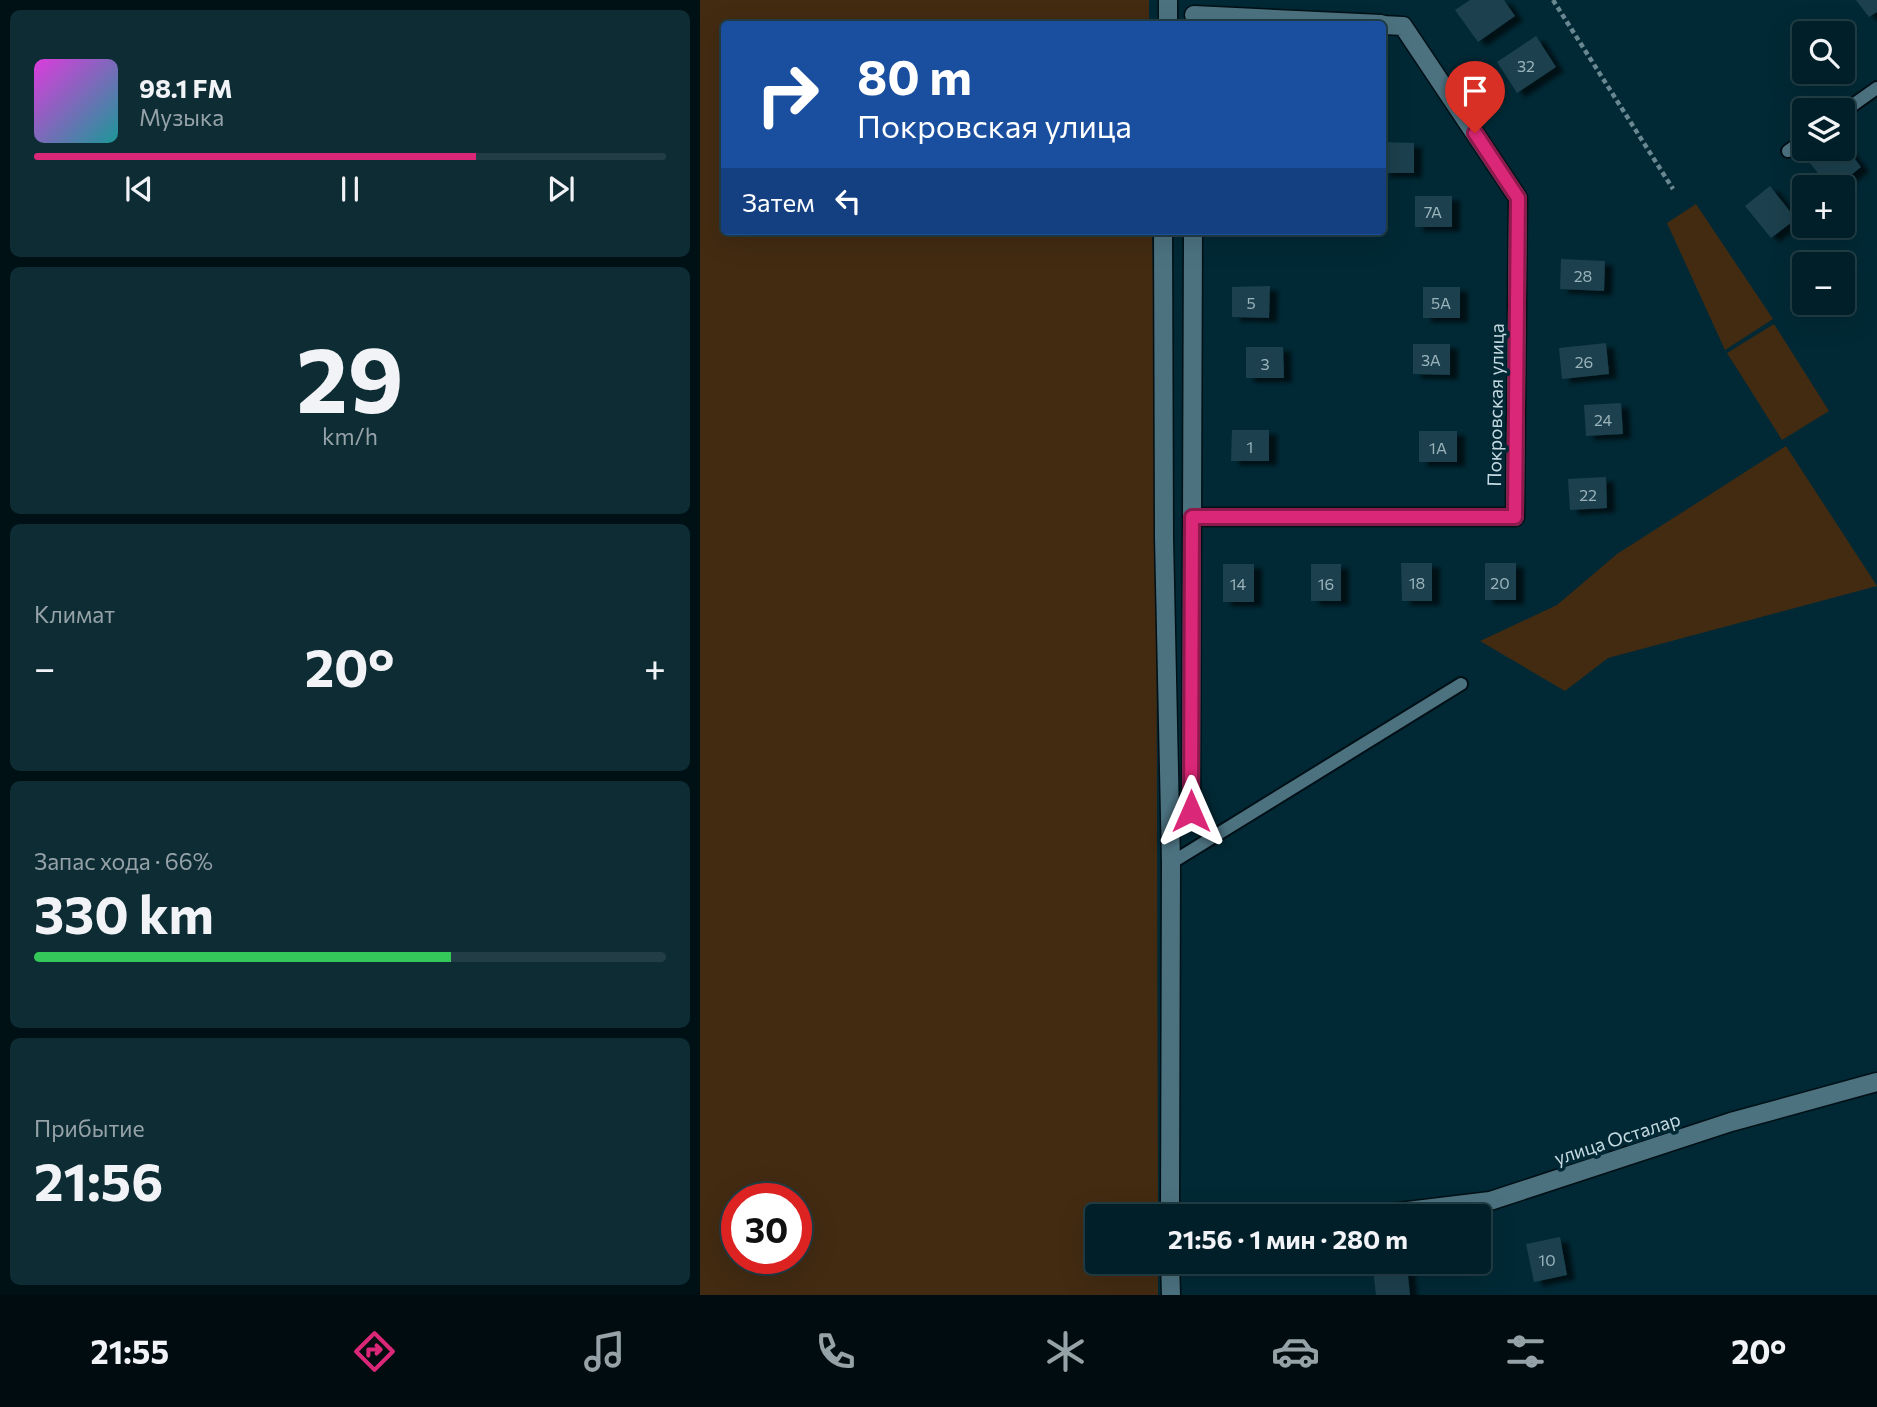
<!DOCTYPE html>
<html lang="ru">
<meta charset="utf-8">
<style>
body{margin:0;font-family:Commissioner,sans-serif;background:#0e2c34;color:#f1f3f6;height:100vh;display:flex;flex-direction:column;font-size:26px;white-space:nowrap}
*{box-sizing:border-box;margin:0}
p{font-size:23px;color:#95a2a8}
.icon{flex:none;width:38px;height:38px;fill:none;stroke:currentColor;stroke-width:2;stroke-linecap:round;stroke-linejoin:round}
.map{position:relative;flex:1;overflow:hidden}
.drawer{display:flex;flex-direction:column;gap:10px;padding:10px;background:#001116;width:700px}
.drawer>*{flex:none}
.guide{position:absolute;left:21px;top:21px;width:665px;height:214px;border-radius:7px;box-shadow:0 7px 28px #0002,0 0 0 2px #223d45;background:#1a4fa0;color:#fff;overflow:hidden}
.buttons{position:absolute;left:1092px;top:21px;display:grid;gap:14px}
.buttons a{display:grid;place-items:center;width:63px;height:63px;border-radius:7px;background:#001f28;box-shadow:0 7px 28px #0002,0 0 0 2px #223d45;font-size:35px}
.speed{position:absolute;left:21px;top:1183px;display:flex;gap:14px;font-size:35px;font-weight:700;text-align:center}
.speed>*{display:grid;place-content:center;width:91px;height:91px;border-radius:50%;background:#001f28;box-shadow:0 7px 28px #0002,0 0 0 2px #223d45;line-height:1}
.speed .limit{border:10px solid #d22;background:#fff;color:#111}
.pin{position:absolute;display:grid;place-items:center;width:60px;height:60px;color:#fff;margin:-72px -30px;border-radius:50% 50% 50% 0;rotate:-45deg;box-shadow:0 0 7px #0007}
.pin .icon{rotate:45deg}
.me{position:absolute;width:77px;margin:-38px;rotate:0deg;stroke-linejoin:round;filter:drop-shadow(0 0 5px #0008)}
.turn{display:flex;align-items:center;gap:24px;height:147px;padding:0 21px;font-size:32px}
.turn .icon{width:91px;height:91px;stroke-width:2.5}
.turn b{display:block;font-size:49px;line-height:60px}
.then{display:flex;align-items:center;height:66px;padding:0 21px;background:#0003;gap:14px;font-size:26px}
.big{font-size:52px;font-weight:700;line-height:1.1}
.drawer .widget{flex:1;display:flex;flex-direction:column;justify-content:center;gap:10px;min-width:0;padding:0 24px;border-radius:10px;background:#0e2c34}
.drawer .dial{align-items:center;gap:0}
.dial b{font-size:91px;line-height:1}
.song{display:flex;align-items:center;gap:21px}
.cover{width:84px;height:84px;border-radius:10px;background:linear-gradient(135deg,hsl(300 70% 55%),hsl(180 70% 35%))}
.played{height:7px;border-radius:4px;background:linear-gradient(90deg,#db2777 70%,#223d45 70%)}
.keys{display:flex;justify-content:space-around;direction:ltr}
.heat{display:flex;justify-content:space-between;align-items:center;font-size:38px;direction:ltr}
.charge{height:10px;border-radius:5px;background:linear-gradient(90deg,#34c759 66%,#223d45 0)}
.trip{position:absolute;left:385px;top:1204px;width:406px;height:70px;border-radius:7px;background:#001f28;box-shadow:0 7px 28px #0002,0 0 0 2px #223d45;font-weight:700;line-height:70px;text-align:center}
.tab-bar{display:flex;height:112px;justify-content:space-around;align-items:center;background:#000c10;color:#95a2a8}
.tab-bar .icon{width:49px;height:49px}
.tab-bar .current{color:#db2777}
.tab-bar b{font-size:32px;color:#f1f3f6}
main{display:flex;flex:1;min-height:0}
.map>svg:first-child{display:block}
.green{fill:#432b12;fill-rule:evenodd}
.building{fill:#1b404d;filter:url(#shadow)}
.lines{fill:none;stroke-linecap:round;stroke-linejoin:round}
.service-casing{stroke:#001016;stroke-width:16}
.minor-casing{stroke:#001016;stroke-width:21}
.path{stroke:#6a8891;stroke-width:4.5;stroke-dasharray:5 3.5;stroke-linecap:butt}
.service{stroke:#4c7280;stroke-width:12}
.minor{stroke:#4c7280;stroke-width:18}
.route-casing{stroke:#8e194d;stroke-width:18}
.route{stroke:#db2777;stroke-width:12}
.labels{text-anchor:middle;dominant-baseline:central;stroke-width:7;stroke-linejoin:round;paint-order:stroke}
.number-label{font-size:16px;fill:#9ab3bb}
.street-label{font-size:19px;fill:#c5d9e0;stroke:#002935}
</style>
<main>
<section class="drawer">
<div class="widget">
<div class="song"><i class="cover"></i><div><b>98.1 FM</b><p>Музыка</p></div></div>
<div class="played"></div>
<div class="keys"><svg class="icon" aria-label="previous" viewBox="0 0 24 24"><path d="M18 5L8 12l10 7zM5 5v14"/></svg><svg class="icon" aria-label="pause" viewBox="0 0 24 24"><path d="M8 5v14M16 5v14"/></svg><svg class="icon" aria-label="next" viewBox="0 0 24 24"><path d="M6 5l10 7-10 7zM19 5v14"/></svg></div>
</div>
<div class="widget dial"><b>29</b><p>km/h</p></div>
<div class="widget"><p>Климат</p>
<div class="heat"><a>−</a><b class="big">20°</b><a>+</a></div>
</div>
<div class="widget"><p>Запас хода · 66%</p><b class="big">330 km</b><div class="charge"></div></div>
<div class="widget"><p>Прибытие</p><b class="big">21:56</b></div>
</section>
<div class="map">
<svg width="1177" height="1295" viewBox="0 0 1177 1295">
<defs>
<filter id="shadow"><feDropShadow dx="8" dy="4.5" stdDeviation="2" flood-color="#0009"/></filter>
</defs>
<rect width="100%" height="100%" fill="#002935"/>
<g class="green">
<path d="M0 0H449V24H24V231H452L456 423 458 1216H397V1262H458V1295H0ZM37 1199H96V1258H37Z"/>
<polygon points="996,204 1073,319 1025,350 967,223"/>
<polygon points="1074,324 1129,411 1082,440 1027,353"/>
<polygon points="1086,446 1177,586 908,658 865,691 780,641 857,605 917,554"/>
</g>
<g class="building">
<polygon points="770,0 804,0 815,16 778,42 755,10"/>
<polygon points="1156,0 1177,0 1177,12 1169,17"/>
<polygon points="836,36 856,67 817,93 797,62"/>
<polygon points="682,142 714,143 714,173 682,173"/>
<polygon points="1143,143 1161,167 1136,187 1129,187 1105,157 1115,149 1143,149"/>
<polygon points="1070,186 1096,219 1071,238 1045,206"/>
<rect x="715" y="196" width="37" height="31"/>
<polygon points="861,259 905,261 904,291 860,289"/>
<polygon points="570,286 569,318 532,317 532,287"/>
<rect x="723" y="287" width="37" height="31"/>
<polygon points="906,343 909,374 862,379 859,348"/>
<polygon points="713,344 750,344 750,375 713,374"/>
<polygon points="546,347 583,347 584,378 546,378"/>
<polygon points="921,403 923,434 886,436 884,405"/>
<polygon points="532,430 569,430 569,461 531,461"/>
<rect x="719" y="431" width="38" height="31"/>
<polygon points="906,477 907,508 870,510 868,479"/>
<polygon points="701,563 732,563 732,601 702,601"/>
<rect x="785" y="563" width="31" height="37"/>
<rect x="523" y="564" width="31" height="38"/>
<rect x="611" y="564" width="30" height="37"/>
<polygon points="860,1237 867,1275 834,1282 826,1244"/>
<polygon points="707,1266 710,1295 676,1295 673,1269"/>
</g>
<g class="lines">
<g class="service-casing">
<g id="service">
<polyline points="1143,112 1177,88"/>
<polyline points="1088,151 1104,140"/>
<polyline points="471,863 761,684"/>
</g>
</g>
<g class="minor-casing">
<g id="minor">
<polyline points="494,15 681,24"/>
<polyline points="468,24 468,0"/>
<polyline points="463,231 464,538 471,863 470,1216"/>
<polyline points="492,517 815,517 818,198 703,26 682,25"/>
<polyline points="491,811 493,231"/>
<polyline points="666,1216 790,1201 1031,1122 1177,1082"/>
<polyline points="470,1262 471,1295"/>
</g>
</g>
<polyline class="path" points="853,0 973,189"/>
<use href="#service" class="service"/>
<use href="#minor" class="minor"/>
</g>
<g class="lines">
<g class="route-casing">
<polyline id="route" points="491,811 492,517 815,517 818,198 775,133"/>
</g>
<use href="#route" class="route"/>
</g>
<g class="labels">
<g class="number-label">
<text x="826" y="65">32</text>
<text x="733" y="211">7А</text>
<text x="883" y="275">28</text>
<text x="551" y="302">5</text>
<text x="741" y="302">5А</text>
<text x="731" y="359">3А</text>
<text x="884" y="361">26</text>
<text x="565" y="363">3</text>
<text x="903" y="419">24</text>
<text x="550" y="446">1</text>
<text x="738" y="447">1А</text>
<text x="888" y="494">22</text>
<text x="717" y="582">18</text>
<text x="800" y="582">20</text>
<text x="538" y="583">14</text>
<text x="626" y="583">16</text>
<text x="847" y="1259">10</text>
</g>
<g class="street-label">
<text transform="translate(795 405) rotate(-89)">Покровская улица</text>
<text transform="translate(917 1138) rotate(-18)">улица Осталар</text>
</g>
</g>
</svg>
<div class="buttons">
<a><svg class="icon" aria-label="search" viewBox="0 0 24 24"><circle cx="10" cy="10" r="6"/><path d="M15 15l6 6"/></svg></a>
<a><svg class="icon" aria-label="layers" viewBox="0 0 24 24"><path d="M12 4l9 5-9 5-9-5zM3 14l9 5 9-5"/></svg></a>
<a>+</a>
<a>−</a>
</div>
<div class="speed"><div class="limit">30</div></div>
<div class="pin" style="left:775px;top:133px;background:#d93025"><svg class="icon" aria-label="arrive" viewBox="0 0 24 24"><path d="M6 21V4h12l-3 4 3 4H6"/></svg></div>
<svg class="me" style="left:491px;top:811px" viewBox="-20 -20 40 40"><path d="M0-17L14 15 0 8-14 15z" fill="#db2777" stroke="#fff" stroke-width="4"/></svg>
<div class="trip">21:56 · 1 мин · 280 m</div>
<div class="guide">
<div class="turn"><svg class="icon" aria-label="right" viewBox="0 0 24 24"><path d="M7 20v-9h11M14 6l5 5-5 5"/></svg><div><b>80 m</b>Покровская улица</div></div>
<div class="then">Затем<svg class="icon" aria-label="left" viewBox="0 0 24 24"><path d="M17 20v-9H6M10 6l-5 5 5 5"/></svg></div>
</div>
</div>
</main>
<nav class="tab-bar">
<b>21:55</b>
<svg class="icon current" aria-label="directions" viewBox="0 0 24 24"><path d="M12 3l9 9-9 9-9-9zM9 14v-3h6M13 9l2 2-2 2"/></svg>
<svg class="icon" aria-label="music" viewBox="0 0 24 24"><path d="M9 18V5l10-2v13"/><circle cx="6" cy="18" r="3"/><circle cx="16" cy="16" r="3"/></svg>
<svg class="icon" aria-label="phone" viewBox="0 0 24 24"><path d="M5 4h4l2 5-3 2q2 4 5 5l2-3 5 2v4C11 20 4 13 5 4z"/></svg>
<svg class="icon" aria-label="climate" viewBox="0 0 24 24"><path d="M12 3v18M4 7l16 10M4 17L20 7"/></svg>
<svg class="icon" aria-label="car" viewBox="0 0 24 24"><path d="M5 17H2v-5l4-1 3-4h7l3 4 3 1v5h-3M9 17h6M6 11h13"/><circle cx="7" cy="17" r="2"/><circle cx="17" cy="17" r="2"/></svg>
<svg class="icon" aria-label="filters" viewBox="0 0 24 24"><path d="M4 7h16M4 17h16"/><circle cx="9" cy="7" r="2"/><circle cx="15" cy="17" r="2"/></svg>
<b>20°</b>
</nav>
